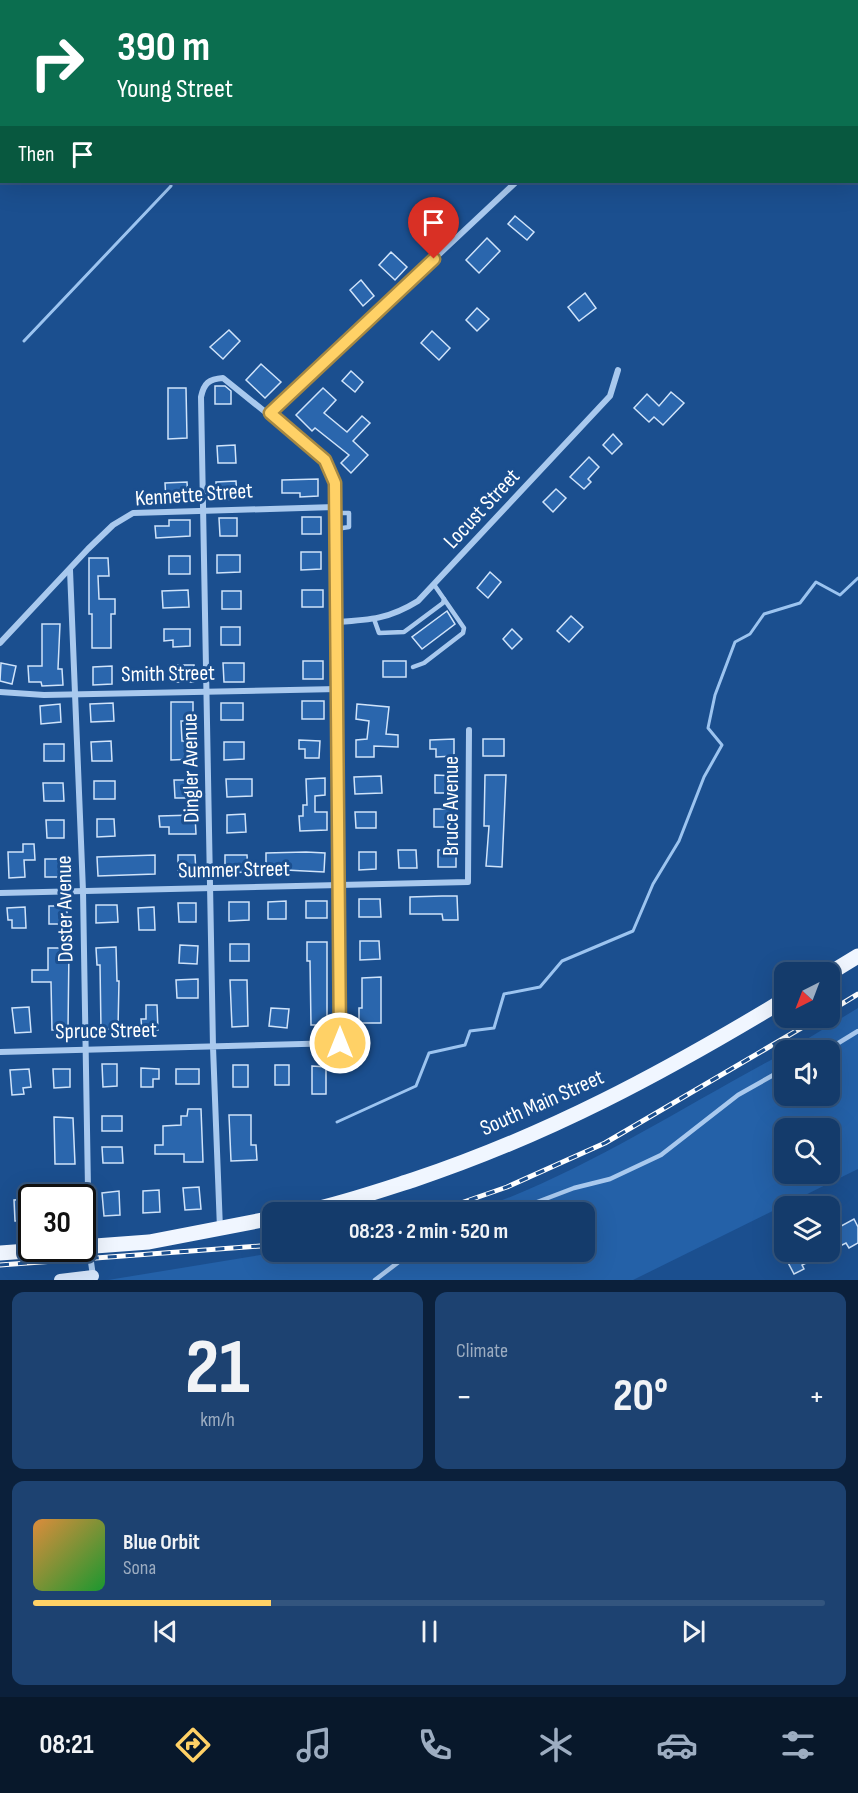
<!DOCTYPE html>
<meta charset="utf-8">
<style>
body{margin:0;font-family:"Sofia Sans Condensed",sans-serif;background:#1d4271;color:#f1f3f6;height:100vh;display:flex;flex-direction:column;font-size:22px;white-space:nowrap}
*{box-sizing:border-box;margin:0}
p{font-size:20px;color:#9dadc1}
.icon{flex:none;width:33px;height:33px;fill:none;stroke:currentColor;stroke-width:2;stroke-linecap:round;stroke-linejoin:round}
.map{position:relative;height:1280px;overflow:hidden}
.panel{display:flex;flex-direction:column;gap:12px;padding:12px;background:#0b203b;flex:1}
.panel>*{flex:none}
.top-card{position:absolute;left:0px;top:0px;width:858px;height:183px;box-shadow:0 6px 24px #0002,0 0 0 2px #33557e;background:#0b6e4f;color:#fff;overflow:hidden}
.needle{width:39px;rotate:222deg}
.buttons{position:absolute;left:774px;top:962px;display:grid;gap:12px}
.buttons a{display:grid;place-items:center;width:66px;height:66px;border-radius:12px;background:#143b6b;box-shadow:0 6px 24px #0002,0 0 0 2px #33557e;font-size:30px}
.speed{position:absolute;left:18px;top:1184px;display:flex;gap:12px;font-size:30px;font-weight:700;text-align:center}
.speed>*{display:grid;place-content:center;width:78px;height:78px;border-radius:50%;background:#143b6b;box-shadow:0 6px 24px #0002,0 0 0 2px #33557e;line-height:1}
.speed .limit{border:3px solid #111;border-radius:9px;background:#fff;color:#111}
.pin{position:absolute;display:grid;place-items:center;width:51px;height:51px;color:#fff;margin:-62px -26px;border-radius:50% 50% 50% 0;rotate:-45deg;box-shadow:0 0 6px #0007}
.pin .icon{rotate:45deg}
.me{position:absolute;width:66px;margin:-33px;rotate:0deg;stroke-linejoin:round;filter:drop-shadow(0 0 4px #0008)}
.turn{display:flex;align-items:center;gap:21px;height:126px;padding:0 18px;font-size:27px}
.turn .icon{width:78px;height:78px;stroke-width:2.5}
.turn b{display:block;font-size:42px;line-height:51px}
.then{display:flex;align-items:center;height:57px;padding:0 18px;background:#0003;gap:12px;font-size:22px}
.big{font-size:45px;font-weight:700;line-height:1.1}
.panel .card{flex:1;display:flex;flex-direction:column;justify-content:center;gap:9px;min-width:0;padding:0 21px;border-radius:12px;background:#1d4271}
.panel .dial{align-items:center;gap:0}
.dial b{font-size:78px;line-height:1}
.song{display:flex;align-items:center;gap:18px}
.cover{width:72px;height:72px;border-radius:9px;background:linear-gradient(135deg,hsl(30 70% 55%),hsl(130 70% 35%))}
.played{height:6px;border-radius:3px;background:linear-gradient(90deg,#ffd166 30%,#33557e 30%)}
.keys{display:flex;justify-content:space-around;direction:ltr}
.heat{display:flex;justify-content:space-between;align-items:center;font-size:33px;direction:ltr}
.panel .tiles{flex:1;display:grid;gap:12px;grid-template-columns:1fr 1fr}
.card:last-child{grid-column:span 2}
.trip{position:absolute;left:262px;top:1202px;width:333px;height:60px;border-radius:12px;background:#143b6b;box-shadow:0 6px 24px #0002,0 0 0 2px #33557e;font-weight:700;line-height:60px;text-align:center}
.tab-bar{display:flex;height:96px;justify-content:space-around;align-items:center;background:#08182b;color:#9dadc1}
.tab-bar .icon{width:42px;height:42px}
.tab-bar .selected{color:#ffd166}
.tab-bar b{font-size:27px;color:#f1f3f6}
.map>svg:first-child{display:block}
.green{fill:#2461a8;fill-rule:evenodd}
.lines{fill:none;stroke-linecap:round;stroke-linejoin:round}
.stream{stroke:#9cc4f0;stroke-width:3}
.building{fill:#2a66ad;stroke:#cfe3fa;stroke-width:1.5}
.lane{stroke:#a9c9ee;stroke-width:4.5}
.street{stroke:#a9c9ee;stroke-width:6}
.secondary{stroke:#d6e6fa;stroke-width:12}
.primary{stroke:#f0f6ff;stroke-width:15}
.rail-casing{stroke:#fff;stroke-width:5}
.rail{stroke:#1b4f8f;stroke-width:3;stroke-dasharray:9;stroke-linecap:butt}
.route-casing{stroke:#a68842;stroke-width:15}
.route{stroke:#ffd166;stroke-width:10}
.labels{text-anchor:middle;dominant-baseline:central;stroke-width:6;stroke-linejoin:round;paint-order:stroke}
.street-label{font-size:22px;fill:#fff;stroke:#1b4f8f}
</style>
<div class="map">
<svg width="858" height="1280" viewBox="0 0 858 1280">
<rect width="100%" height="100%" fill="#1b4f8f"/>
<path class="green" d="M858 1008V1169L633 1280H108L285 1251H585V1212H470C582 1174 680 1108 784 1053V1095H830V1050H789ZM784 1128H830V1173H784Z"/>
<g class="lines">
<g class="stream">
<polyline points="287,2 288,0"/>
<polyline points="24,341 171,186 171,182"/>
<polyline points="337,1122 416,1086 429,1053 465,1045 470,1031 494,1028 504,994 540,987 562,961 633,931 653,884 679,841 704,777 722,745 708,728 715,695 735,642 750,634 764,614 800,603 816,582 840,595 858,578"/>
</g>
</g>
<g class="building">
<polygon points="515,216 534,232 527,240 508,224"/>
<polygon points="487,238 500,251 479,273 466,260"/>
<polygon points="391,252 407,267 395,280 379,265"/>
<polygon points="361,280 374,296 363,306 350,290"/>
<polygon points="585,293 596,308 579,321 568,307"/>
<polygon points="477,308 489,319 477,331 466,320"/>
<polygon points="229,330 240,341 223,359 210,347"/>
<polygon points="432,331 450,348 439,360 421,343"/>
<polygon points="261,364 281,382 265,398 246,380"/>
<polygon points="351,371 363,382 355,392 342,381"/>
<polygon points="215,386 225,386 231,391 231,404 215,404"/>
<polygon points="168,388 186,388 187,438 168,439"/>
<polygon points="323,388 336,400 324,413 347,432 362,416 370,423 353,441 368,455 351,473 341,463 349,455 315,428 312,431 296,415"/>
<polygon points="671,392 684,403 663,425 654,417 649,422 634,408 647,394 659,406"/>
<polygon points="613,434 622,444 612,454 603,445"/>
<polygon points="235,445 236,463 218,463 217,446"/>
<polygon points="589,457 599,467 588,479 591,482 584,489 570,477"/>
<polygon points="318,479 318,496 300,497 300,493 282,493 282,480"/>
<polygon points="236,481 237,499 217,500 216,482"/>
<polygon points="187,482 188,500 166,501 165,483"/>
<polygon points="556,489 566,498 553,512 543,502"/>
<rect x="302" y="517" width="19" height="17"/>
<polygon points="219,518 237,518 237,536 220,536"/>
<polygon points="169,520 190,520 190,536 156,538 155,526 169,526"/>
<polygon points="301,552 321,552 321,569 301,570"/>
<polygon points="217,555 240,555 240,572 217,573"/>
<rect x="169" y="556" width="21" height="18"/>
<polygon points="89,558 108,558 109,576 98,576 99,599 115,599 115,614 111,614 111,648 92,648 92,614 89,614"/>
<polygon points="490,572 501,582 488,598 477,588"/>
<polygon points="188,590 189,607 163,608 162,591"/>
<rect x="302" y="590" width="21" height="17"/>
<rect x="222" y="591" width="19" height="18"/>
<polygon points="447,611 455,624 422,649 412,637"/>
<polygon points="571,616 583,627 569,642 557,631"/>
<polygon points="42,624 60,624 58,669 62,669 63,685 42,686 41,682 29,682 28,666 42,666"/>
<rect x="221" y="627" width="19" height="18"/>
<polygon points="164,629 190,629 190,646 173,647 173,640 164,641"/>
<polygon points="512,629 522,639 512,649 503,639"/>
<rect x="303" y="661" width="20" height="18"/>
<rect x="383" y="661" width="23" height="16"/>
<polygon points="1,663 16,666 12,684 0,681"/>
<polygon points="223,663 244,663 244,682 224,682"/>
<rect x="171" y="665" width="23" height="17"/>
<polygon points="112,666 112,684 93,685 93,667"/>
<rect x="302" y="701" width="22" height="18"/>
<polygon points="171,702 193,702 193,721 181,721 182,741 194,741 194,759 171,760"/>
<polygon points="113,703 114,721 91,722 90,704"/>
<rect x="221" y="703" width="22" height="17"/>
<polygon points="60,704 61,722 41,724 40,706"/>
<polygon points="357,704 389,707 386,734 398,735 398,747 374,746 374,757 356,757 356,740 367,739 369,721 356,719"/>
<polygon points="454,739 454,756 436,757 436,749 430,749 430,740"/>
<rect x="483" y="739" width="21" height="17"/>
<polygon points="299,740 320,741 319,758 305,758 305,749 299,749"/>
<polygon points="111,741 112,761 92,761 91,742"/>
<polygon points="224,742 244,742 244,759 224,760"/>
<rect x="44" y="744" width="20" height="17"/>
<polygon points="435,775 456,776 456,793 435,793"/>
<polygon points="485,775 506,775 502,867 486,866 489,826 484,826"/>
<polygon points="381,776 382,793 355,794 354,777"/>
<polygon points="325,778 325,795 315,796 315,812 327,812 327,830 300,831 299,816 303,816 303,805 307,805 306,779"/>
<polygon points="226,779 252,779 252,796 227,797"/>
<polygon points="174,780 193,780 194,798 175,798"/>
<rect x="94" y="781" width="21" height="18"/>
<polygon points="43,783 63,783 64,801 44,801"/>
<rect x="434" y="809" width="21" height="18"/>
<polygon points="355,812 376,812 376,828 356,828"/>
<polygon points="245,814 246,832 227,833 227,815"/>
<polygon points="195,815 196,834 169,834 169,827 160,827 159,816"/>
<polygon points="97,819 114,819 115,836 97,837"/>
<polygon points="46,820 64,820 64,838 47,838"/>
<polygon points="23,844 34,844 35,860 24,860 25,877 9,878 8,852 23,852"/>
<polygon points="398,850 416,850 417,868 399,868"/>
<rect x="438" y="850" width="18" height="17"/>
<polygon points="306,852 325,853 324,872 266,869 266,853"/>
<polygon points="359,852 376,852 376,869 359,870"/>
<polygon points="155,855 155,874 98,876 97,857"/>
<polygon points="178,855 195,855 196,874 178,874"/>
<polygon points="225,855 247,855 248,872 225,873"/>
<rect x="45" y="859" width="21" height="18"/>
<polygon points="442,896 457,896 458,920 443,920 442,914 410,914 410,897"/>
<polygon points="359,899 380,899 381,917 359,917"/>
<polygon points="286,901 286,919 268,919 268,902"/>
<rect x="306" y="901" width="21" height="17"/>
<polygon points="229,902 249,902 249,920 229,921"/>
<polygon points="178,903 196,903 196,922 179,922"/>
<polygon points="96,905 117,905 118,922 96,923"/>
<rect x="49" y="906" width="18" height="18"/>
<polygon points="25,907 26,928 12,928 12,920 8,920 7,908"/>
<polygon points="154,907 155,930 139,930 138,908"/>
<polygon points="360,941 379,941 380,959 360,960"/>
<polygon points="307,942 327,942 327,1025 311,1025 310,961 307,961"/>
<rect x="230" y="944" width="19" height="17"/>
<polygon points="180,945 198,946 197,964 179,963"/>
<polygon points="116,947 117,981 119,981 118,1029 101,1029 100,965 97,965 96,948"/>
<polygon points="48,948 69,948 68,1030 52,1030 51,982 32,982 32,970 48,970"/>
<polygon points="381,977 381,1023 359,1023 359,1008 362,1008 362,978"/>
<polygon points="198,979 198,998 177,998 176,980"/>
<polygon points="230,980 247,980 248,1026 232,1027"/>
<polygon points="146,1005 157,1005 158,1030 142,1031 141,1019 146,1019"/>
<polygon points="29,1007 31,1032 15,1033 12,1008"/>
<polygon points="271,1008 289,1009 287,1028 269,1026"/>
<polygon points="102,1064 117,1064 117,1086 103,1087"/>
<rect x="233" y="1065" width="15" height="22"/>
<rect x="275" y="1065" width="14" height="20"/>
<polygon points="312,1066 326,1067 326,1094 312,1094"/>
<polygon points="141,1068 159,1069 159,1079 153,1079 153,1087 141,1087"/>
<polygon points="29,1069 31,1087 23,1088 24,1094 12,1095 10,1070"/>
<polygon points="53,1069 70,1069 70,1087 54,1088"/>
<rect x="176" y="1069" width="23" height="15"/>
<polygon points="188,1109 201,1109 203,1162 184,1162 184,1154 155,1154 155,1145 163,1145 163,1126 181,1125 181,1116 187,1116"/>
<polygon points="229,1115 251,1115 251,1145 256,1145 257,1160 231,1161"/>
<rect x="102" y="1116" width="20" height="15"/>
<polygon points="54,1117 73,1118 75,1164 55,1164"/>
<polygon points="102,1147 122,1147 123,1163 103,1163"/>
<polygon points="199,1187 201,1209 185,1210 183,1188"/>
<polygon points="159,1190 160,1212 143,1213 143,1191"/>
<polygon points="119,1191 120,1215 104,1216 102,1193"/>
<polygon points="31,1199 32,1221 15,1221 14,1200"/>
<polygon points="854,1219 858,1227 858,1243 849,1248 846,1243 838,1247 830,1232"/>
<polygon points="782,1251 831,1251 802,1265 804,1269 794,1274"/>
</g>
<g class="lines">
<g class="lane">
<polyline points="335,513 349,513 349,527 336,529"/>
<polyline points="374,619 379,633 404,632 443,603 444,599 435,586"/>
<polyline points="413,667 424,663 463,633 464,628 444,599"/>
<polyline points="827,1050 858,1031"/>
<polyline points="511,1212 574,1188 610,1179 661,1155 738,1095 784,1069"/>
<polyline points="375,1280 413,1251"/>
</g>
<g class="street">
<polyline points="610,0 612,2"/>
<polyline points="707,2 708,0"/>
<polyline points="0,79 2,77"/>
<polyline points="270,413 516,182"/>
<polyline points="70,570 83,891 89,1248 93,1276"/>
<path d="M337 622C370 620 389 619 418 601L610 396 618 370"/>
<polyline points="0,643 88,549 113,525 133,513 335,507"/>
<polyline points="0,692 44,695 338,689"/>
<polyline points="0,893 468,882 469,730"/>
<path d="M0 1052 340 1043 335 483 325 460 223 378C209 379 204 383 201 397L213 1047 220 1229"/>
</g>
<polyline class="secondary" points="60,1280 93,1276"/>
<g class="primary">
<polyline points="830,973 858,956"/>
<path d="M303 1212C341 1204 376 1192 413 1180 548 1135 663 1073 784 1000"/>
<polyline points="0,1253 149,1242 273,1218"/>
</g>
<g class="rail-casing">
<g id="rail">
<polyline points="830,1011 858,994"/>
<polyline points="435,1212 507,1187 605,1143 820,1017"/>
<polyline points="0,1265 273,1245"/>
</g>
</g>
<use href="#rail" class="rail"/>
</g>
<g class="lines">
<g class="route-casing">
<polyline id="route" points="340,1043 335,483 325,460 270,413 434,259"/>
</g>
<use href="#route" class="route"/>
</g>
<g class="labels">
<g class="street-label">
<text transform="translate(194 495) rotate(-4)">Kennette Street</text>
<text transform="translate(482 509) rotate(-47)">Locust Street</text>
<text transform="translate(168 674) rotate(-1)">Smith Street</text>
<text transform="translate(191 768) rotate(-91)">Dingler Avenue</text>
<text transform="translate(451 806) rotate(-90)">Bruce Avenue</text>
<text transform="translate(234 870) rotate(-1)">Summer Street</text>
<text transform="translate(65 909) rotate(-91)">Doster Avenue</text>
<text transform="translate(106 1031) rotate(-1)">Spruce Street</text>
<text transform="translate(542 1103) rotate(-24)">South Main Street</text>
</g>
</g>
</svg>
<div class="buttons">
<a><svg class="needle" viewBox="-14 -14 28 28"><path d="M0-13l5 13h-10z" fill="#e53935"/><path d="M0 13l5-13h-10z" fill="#9dadc1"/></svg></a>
<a><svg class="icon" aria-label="sound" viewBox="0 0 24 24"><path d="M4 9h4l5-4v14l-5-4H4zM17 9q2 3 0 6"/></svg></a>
<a><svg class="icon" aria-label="search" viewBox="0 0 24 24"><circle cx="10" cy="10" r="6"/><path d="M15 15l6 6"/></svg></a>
<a><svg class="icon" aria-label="layers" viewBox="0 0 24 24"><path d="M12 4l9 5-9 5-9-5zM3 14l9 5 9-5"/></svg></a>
</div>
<div class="speed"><div class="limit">30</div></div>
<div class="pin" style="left:434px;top:259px;background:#d93025"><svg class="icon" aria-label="arrive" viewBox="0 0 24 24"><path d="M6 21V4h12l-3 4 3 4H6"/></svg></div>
<svg class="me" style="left:340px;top:1043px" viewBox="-20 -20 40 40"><circle r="17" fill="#ffd166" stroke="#fff" stroke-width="3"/><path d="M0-11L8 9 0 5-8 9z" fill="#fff"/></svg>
<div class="trip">08:23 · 2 min · 520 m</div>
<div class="top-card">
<div class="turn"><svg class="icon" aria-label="right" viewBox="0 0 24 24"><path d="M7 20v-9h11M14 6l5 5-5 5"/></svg><div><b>390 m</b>Young Street</div></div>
<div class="then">Then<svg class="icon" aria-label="arrive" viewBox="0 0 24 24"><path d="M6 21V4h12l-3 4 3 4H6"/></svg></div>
</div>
</div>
<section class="panel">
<div class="tiles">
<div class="card dial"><b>21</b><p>km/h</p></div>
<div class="card"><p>Climate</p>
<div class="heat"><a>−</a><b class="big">20°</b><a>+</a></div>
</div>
<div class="card">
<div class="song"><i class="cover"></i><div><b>Blue Orbit</b><p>Sona</p></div></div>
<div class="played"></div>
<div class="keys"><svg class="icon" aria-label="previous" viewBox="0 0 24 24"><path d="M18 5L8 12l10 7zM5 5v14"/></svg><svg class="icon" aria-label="pause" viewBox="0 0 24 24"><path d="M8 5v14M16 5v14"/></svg><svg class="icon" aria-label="next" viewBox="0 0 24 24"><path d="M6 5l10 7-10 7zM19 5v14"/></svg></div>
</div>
</div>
</section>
<nav class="tab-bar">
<b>08:21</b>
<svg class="icon selected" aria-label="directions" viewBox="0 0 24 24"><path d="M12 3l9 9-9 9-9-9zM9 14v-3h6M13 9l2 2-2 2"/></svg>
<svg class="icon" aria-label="music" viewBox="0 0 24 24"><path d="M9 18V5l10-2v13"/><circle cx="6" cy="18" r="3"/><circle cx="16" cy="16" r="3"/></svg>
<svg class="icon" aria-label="phone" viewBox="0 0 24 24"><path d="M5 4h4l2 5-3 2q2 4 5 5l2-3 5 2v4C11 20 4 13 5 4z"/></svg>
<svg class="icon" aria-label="climate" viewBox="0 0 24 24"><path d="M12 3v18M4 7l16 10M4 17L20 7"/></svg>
<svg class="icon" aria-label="car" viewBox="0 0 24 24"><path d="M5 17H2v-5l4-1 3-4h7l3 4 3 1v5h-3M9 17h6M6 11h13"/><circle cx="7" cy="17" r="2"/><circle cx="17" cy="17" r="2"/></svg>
<svg class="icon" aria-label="filters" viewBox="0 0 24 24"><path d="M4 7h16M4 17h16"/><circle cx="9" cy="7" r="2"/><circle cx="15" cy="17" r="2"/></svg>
</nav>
